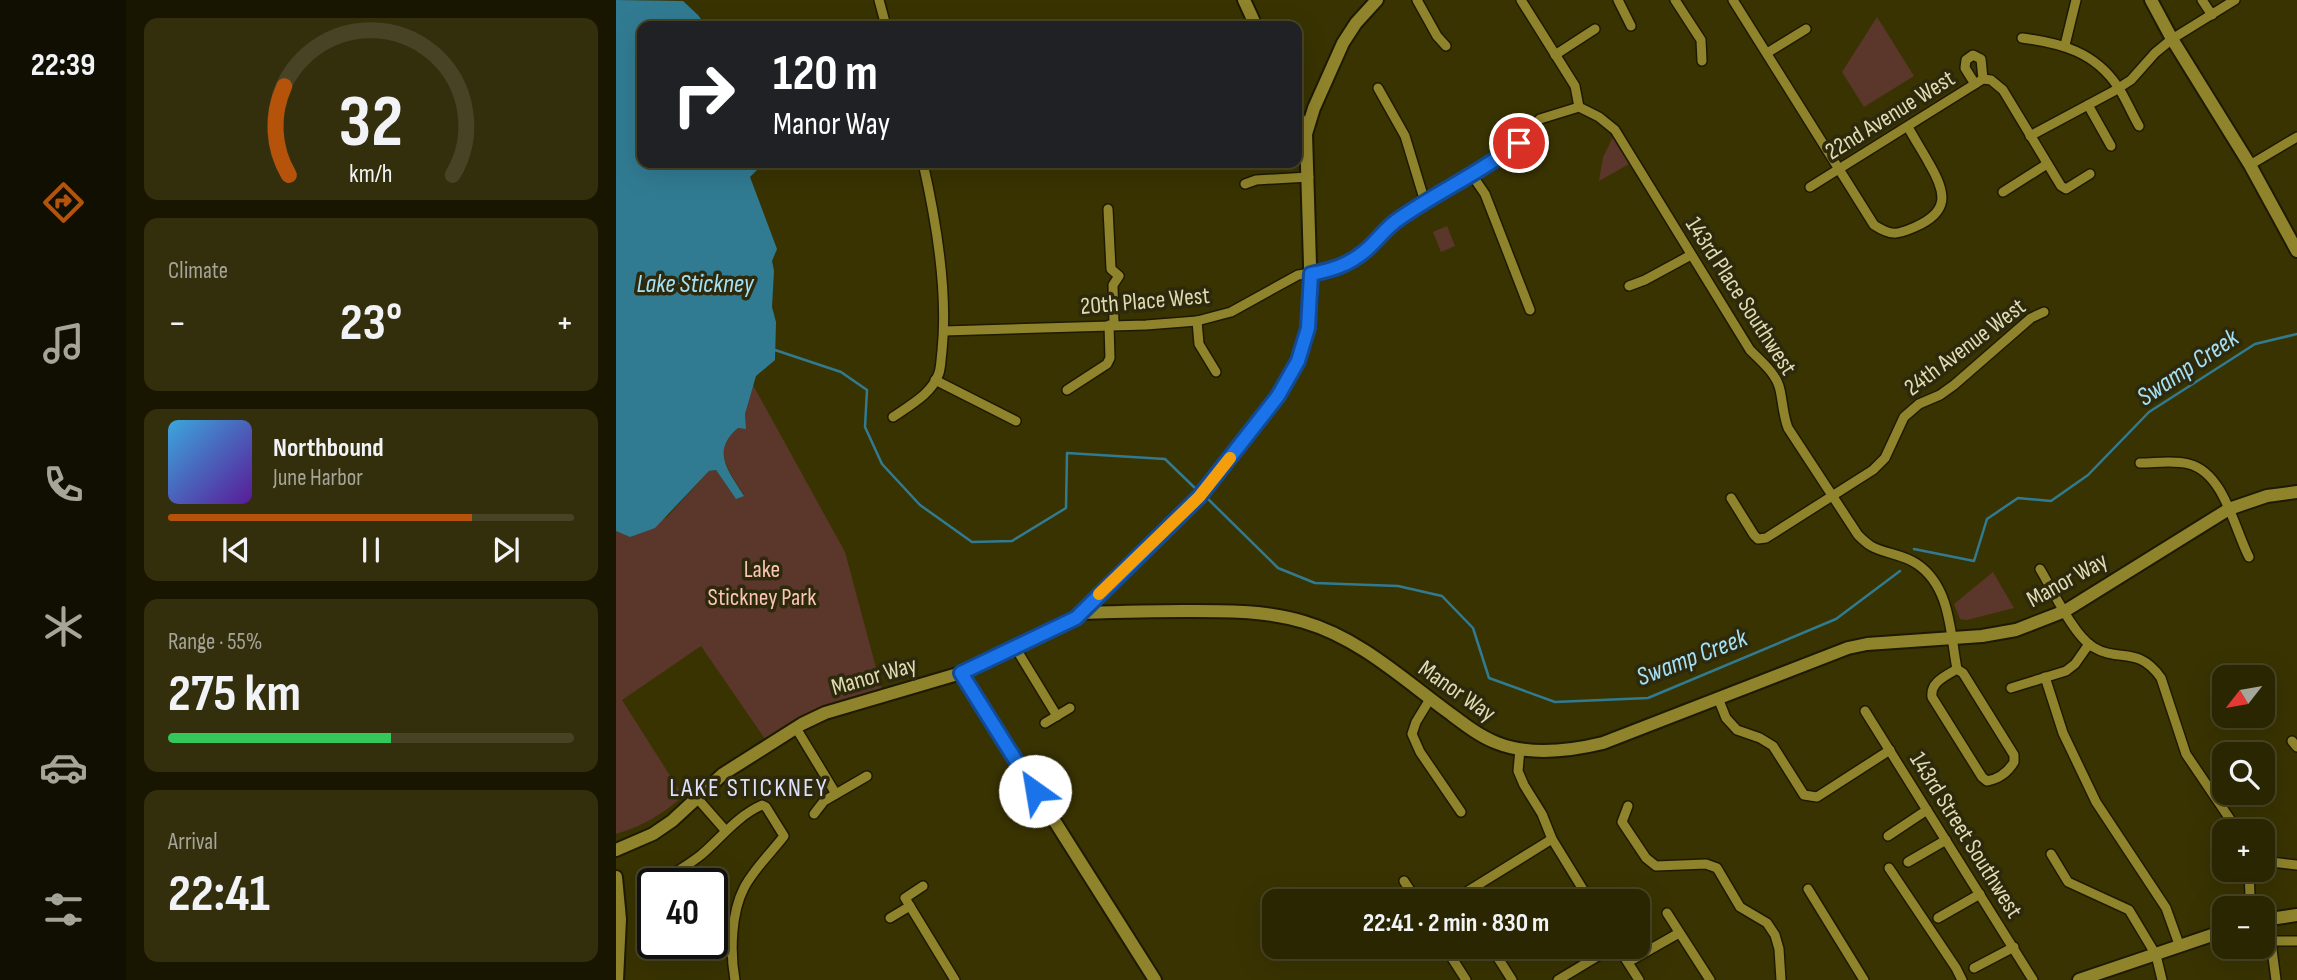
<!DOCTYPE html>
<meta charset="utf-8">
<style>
body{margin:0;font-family:"Sofia Sans Condensed",sans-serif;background:#332e0c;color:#f1f3f6;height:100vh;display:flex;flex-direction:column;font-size:26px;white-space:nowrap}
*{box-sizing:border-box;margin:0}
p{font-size:23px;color:#a6a599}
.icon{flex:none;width:38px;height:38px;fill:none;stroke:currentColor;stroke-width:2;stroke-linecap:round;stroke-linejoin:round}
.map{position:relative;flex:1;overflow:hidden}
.panel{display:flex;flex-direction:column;gap:18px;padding:18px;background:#181501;width:490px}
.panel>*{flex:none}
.hud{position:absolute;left:21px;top:21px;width:665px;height:147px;border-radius:14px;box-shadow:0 7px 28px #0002,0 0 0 2px #474324;background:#202124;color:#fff;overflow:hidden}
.needle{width:46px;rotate:239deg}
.controls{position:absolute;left:1596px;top:665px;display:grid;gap:14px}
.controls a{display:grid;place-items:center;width:63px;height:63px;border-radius:14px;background:#2b2602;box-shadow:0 7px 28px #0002,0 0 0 2px #474324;font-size:35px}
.speed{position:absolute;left:21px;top:868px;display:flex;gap:14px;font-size:35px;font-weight:700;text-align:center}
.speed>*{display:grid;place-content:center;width:91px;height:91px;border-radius:50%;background:#2b2602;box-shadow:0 7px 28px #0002,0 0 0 2px #474324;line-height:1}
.speed .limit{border:4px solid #111;border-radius:10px;background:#fff;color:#111}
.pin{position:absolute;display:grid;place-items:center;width:60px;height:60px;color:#fff;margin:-30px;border:4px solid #fff;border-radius:50%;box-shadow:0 2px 7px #0007}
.me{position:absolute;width:77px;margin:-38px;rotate:328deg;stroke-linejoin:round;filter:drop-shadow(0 0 5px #0008)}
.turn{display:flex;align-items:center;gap:24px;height:147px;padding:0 21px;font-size:32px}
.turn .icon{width:91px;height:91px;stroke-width:2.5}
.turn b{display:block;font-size:49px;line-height:60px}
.big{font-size:52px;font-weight:700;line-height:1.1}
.panel .tile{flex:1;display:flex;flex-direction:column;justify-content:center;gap:10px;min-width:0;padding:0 24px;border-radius:14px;background:#332e0c}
.panel .dial{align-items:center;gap:0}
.dial svg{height:182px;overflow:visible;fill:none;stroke:#474324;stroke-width:7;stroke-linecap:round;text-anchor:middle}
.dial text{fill:#f1f3f6;stroke:none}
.song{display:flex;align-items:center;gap:21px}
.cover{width:84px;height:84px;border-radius:10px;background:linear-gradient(135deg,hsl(200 70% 55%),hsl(270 70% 35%))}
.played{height:7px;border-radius:4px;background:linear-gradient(90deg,#b45309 75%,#474324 75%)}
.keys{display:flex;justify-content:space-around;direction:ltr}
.heat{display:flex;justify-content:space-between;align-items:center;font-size:38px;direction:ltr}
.charge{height:10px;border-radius:5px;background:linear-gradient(90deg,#34c759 55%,#474324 0)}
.trip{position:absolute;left:646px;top:889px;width:388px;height:70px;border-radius:14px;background:#2b2602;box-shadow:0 7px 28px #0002,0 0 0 2px #474324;font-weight:700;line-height:70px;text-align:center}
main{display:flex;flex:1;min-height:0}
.menu{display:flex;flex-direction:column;width:126px;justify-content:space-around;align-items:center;background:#110f01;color:#a6a599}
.menu .icon{width:49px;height:49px}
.menu .current{color:#b45309}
.menu b{font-size:32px;color:#f1f3f6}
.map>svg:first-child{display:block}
.green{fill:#5a372a}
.water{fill:#317b92}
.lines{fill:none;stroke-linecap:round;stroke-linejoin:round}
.stream{stroke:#317b92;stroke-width:2.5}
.minor-casing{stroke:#1e1a01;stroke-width:12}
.tertiary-casing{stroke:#1e1a01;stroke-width:16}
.minor{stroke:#8f832b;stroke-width:9}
.tertiary{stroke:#8f832b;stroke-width:12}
.route-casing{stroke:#114b97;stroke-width:18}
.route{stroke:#1a73e8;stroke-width:12}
.slow{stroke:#f59e0b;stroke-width:12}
.labels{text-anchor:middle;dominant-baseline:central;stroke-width:7;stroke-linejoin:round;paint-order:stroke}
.street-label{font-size:24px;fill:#e0dbb2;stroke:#2d290d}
.park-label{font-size:24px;fill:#fac6b2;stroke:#2d290d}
.water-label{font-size:26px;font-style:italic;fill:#a5e0f5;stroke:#2d290d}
.neighbourhood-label{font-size:26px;letter-spacing:2px;fill:#dddffd;stroke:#2d290d}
</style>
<main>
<nav class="menu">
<b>22:39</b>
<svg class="icon current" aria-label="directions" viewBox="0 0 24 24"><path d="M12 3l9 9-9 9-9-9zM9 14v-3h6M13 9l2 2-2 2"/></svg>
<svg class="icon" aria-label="music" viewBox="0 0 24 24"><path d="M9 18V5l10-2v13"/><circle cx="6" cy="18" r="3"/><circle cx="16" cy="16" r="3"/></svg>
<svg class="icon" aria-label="phone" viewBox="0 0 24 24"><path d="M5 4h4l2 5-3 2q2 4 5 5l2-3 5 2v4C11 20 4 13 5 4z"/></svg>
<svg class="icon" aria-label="climate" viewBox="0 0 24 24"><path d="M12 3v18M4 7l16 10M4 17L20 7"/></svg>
<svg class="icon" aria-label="car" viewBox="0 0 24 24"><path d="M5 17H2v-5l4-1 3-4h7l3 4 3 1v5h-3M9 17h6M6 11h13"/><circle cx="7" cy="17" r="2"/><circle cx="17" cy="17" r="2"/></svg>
<svg class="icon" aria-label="filters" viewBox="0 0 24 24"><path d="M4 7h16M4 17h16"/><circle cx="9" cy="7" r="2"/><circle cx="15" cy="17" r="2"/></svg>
</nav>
<section class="panel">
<div class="tile dial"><svg viewBox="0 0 100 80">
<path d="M14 69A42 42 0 1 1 86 69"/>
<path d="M14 69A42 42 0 0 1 12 30" stroke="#b45309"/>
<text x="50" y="56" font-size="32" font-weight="700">32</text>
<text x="50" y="72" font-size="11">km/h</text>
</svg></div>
<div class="tile"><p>Climate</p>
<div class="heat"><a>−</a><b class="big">23°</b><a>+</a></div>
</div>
<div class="tile">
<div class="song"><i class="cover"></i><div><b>Northbound</b><p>June Harbor</p></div></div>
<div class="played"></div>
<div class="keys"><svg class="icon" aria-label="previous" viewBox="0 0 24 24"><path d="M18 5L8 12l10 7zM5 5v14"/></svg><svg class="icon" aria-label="pause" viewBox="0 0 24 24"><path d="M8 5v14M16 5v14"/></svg><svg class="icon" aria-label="next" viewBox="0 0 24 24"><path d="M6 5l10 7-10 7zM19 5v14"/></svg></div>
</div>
<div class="tile"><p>Range · 55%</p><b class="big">275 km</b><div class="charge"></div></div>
<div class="tile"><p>Arrival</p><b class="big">22:41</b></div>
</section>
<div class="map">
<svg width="1681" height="980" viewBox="0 0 1681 980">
<rect width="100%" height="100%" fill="#393302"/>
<g class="green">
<polygon points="1261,17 1298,76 1248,107 1226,72"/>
<polygon points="997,137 1013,164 983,181 987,157"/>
<polygon points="831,226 839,246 825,252 817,232"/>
<path d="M137 385 229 552 266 690 200 709 149 739 85 646 6 700 67 796C47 814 27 826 0 834V531L14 537 51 517 93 471 100 470 120 499 128 495C113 470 94 452 122 428L130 429 129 414Z"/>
<polygon points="1377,572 1398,608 1351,620 1344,619 1338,604"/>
</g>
<path class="water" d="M0 0 67 1 82 15 90 26H26V163H144L142 169 134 177 161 249 156 261 158 271 156 307 160 322 159 360 140 376 129 414 130 429 122 428C94 452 113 471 128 496L120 499 100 470 93 471 39 528 14 537 0 531Z"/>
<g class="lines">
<g class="stream">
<polyline points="159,350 225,372 251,390 249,427 266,464 304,505 356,542 396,541 450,508 451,453 549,459 581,490"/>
<polyline points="589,496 662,568 699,583 782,586 826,596 857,628 873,678 939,702 1032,698 1220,619 1284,571"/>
<polyline points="1298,549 1358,561 1371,519 1402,498 1435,501 1472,475 1533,412 1639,344 1681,334"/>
</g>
<g class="minor-casing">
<g id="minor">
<polyline points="263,0 270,26"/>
<polyline points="801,0 821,36 830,46"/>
<path d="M905 0 959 86 963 107 983 117 999 130 1134 350C1145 361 1161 374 1164 390 1167 403 1167 415 1172 428L1242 535C1246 539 1250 543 1255 546 1269 554 1287 554 1301 564 1335 587 1334 633 1341 669L1347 673 1398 755V762C1392 772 1383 779 1371 781L1366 777 1316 697C1314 682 1330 676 1341 669"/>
<polyline points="1002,0 1015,26"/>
<polyline points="1059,0 1085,40 1086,61"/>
<path d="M1117 0 1258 225C1275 236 1281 235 1299 227 1333 212 1331 194 1314 165 1307 152 1299 140 1292 127"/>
<polyline points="1586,0 1596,15"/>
<path d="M1406 38C1445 43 1479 52 1502 87 1509 97 1516 114 1523 126"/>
<polyline points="1449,45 1460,0"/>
<polyline points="1151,53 1190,29"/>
<polyline points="939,55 979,29"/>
<polyline points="1359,84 1349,68 1350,60 1357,55 1365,59 1367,79"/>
<polyline points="762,88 789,136 809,202"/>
<polyline points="1472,105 1495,146"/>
<polyline points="1414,136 1498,91 1515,80 1539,53 1556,39 1619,0"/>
<polyline points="1634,165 1681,137"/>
<polyline points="856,175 869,194 914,310"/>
<polyline points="629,184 640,180 693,177"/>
<polyline points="1194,187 1367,79 1375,80 1387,90 1445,186 1450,189 1474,174"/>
<polyline points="1387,192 1431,164"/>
<polyline points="492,209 495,269 503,276 497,285 498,324"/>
<polyline points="1013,286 1029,280 1075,255"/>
<polyline points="581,321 583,344 600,372"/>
<polyline points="328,331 530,325 581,321 615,312 682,275 716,270 736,261 751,250 779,222 888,155 903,143 924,119 963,107"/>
<polyline points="319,380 400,421"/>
<polyline points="451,390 491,364 494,358 493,325"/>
<path d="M277 417C294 405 316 394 323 373 325 367 325 358 326 351 332 293 320 220 307 163"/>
<path d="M1524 463C1540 463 1558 460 1573 464 1608 473 1618 528 1633 557"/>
<polyline points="1115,498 1138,535 1142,539 1150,538 1257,470 1269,458 1288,417 1303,404 1324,395 1338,385 1415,318 1428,312"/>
<path d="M1424 569C1436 589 1458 636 1477 647 1503 663 1522 645 1545 678L1570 754 1622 831"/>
<polyline points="399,647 441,716"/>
<polyline points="1429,677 1447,733 1480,802 1550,908 1564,947"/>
<polyline points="1395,688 1450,671 1459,664 1473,644"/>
<polyline points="1102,698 1110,718 1121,730 1144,738 1157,746 1188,795 1201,797 1274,750"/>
<polyline points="814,699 800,722 796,734 804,752 845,812"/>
<polyline points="1249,711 1417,980"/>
<polyline points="429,723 454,708"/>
<polyline points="180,728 220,794"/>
<polyline points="1676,741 1681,747"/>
<polyline points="904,749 902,771 908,785 926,814 936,839 974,901"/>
<polyline points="81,798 109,830"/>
<polyline points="1012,806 1006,822 1030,858 1040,866 1090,864 1101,868 1124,907 1151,923 1159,935 1163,949 1165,980"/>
<polyline points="198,814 208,801 251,776"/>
<polyline points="1272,836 1311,810"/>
<polyline points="1435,854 1452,882 1513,910 1540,955 1546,980"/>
<polyline points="1647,861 1681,865"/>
<polyline points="1292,862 1330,840"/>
<polyline points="1273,868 1340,968 1346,980"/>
<polyline points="1633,870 1634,897"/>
<polyline points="788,881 801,901"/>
<path d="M51 884 52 878C63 870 75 863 85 855 105 838 121 816 146 805L150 807 168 836C155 853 137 870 128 888 115 913 114 953 119 980"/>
<polyline points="307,886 289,898 339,980"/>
<polyline points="1192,889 1248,980"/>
<polyline points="847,901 844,896 936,839"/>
<polyline points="951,901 968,891"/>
<polyline points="1051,913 1094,980"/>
<polyline points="274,918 294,906"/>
<polyline points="1322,918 1364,894"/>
<polyline points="1652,919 1660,980"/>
<polyline points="1655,941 1681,941"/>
<polyline points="94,943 106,952 115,952"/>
<polyline points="829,947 850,980"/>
<polyline points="875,947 896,980"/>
<polyline points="1002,947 1023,980"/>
<polyline points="1012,962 1063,933"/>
<polyline points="1358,968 1398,947"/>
<polyline points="942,980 997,947"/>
</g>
</g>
<g class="tertiary-casing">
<g id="tertiary">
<polyline points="628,0 640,26"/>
<polyline points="1535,0 1556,39 1634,165 1681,251"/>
<polyline points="681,114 690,134"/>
<polyline points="465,613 583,497 662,396 682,361 692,328 695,297 690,134 698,108 727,43 740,23 761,0"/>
<polyline points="345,673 539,980"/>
<path d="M0 850 37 834 56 821 107 774 186 724 209 713 345 673 460 617 465 613C499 612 533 611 566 611 608 611 648 610 688 622 743 638 787 679 832 712 848 724 863 736 881 743 914 756 954 751 987 743L1232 648 1251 644 1366 636 1400 630 1449 611 1613 509 1651 496 1681 492"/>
<polyline points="0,877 4,919 1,980"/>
<polyline points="1647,920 1681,915"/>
<polyline points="1463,980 1608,931"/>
</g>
</g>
<use href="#minor" class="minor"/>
<use href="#tertiary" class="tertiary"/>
</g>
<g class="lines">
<g class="route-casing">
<path id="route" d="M419 791 345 673 460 618 583 497 662 396 682 361 692 328 695 274C715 270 733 265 749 251 760 242 768 230 780 221 819 193 864 173 903 143"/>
</g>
<use href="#route" class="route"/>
<polyline class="slow" points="483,594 583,497 614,458"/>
</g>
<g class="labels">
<g class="street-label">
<text transform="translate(1274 115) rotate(-32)">22nd Avenue West</text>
<text transform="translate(1125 296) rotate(57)">143rd Place Southwest</text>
<text transform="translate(529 301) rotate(-5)">20th Place West</text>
<text transform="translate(1349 347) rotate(-37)">24th Avenue West</text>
<text transform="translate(1451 580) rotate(-29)">Manor Way</text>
<text transform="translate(258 676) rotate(-16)">Manor Way</text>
<text transform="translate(841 691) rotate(35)">Manor Way</text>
<text transform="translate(1350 835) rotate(58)">143rd Street Southwest</text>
</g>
<g class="park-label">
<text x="146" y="569">Lake<tspan x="146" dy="28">Stickney Park</tspan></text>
</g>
<g class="water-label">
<text x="79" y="284">Lake Stickney</text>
<text transform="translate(1572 368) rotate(-34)">Swamp Creek</text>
<text transform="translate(1076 658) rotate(-21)">Swamp Creek</text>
</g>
<g class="neighbourhood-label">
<text x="133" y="788">LAKE STICKNEY</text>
</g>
</g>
</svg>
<div class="controls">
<a><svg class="needle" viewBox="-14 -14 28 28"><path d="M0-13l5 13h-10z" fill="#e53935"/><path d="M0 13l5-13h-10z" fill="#a6a599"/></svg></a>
<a><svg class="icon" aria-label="search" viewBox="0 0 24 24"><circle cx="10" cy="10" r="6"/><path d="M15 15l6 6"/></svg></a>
<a>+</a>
<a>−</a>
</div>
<div class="speed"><div class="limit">40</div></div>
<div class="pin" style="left:903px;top:143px;background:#d93025"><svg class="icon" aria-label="arrive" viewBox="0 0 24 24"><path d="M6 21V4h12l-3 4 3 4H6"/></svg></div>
<svg class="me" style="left:419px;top:791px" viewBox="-20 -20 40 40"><circle r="19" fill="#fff"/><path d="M0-13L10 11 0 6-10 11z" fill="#1a73e8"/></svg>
<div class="trip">22:41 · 2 min · 830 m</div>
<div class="hud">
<div class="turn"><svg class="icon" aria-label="right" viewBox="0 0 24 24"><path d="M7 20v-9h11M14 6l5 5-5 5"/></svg><div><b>120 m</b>Manor Way</div></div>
</div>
</div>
</main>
